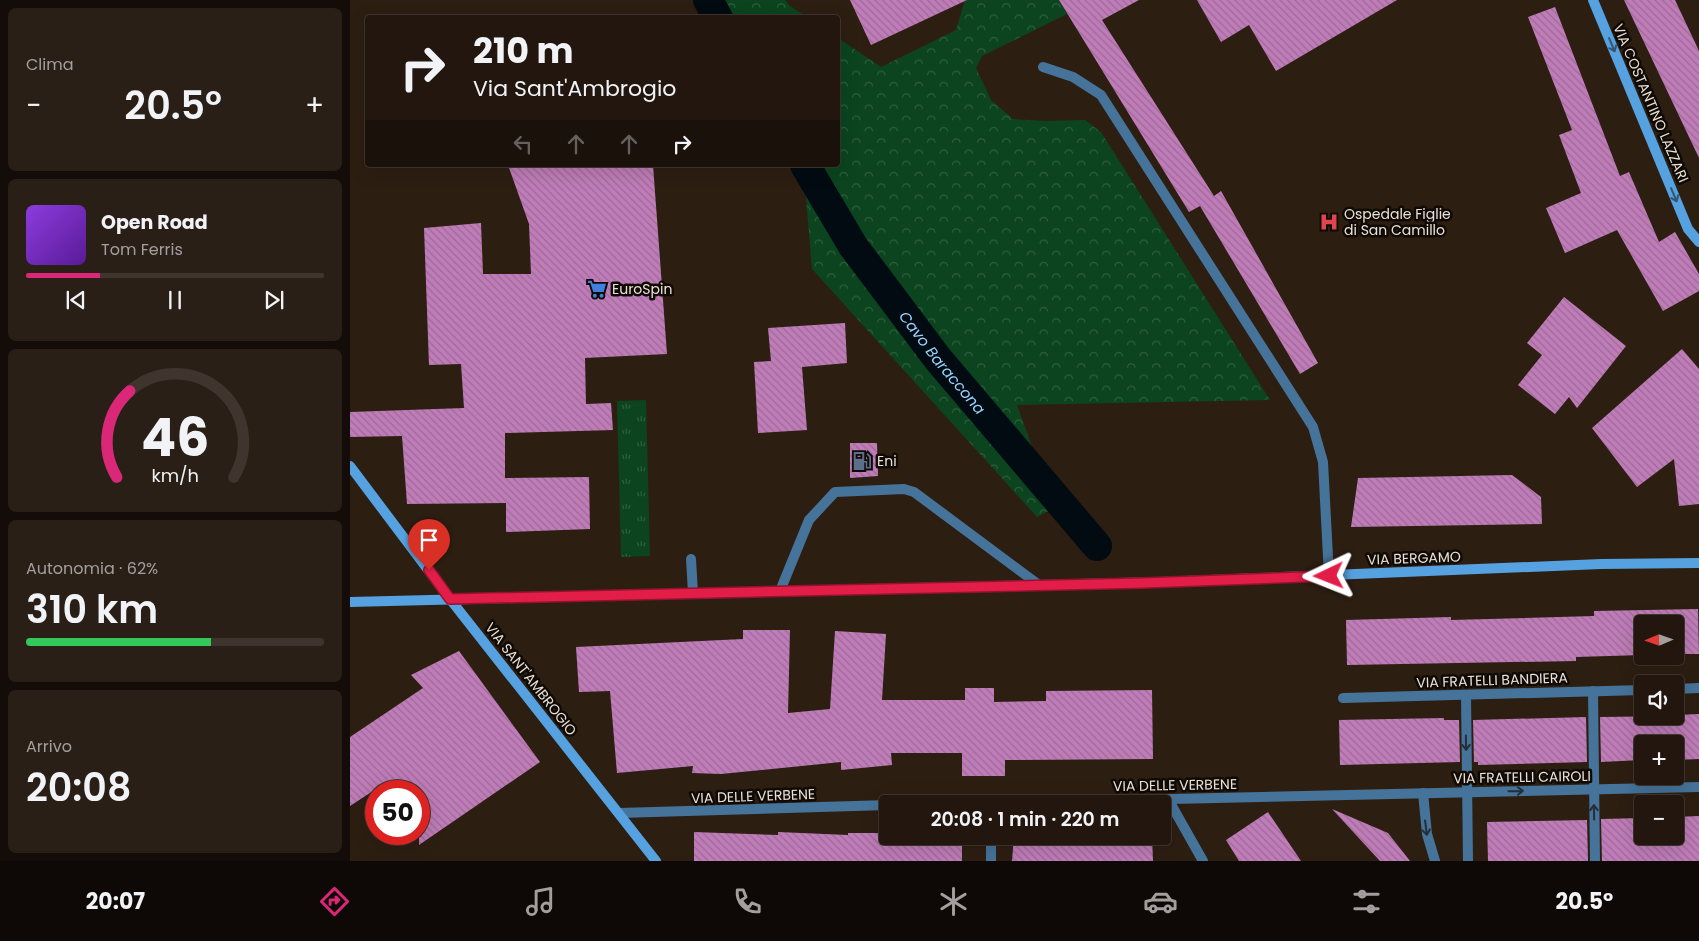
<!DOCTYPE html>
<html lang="it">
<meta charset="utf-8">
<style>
body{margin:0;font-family:Poppins,sans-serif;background:#2a1f17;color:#f1f3f6;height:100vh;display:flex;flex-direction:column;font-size:19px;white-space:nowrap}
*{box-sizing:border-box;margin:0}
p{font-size:16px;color:#a29f9e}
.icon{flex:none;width:28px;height:28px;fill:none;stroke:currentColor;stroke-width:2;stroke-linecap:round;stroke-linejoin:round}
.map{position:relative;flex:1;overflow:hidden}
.drawer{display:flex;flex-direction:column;gap:8px;padding:8px;background:#130c08;width:350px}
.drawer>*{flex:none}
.hud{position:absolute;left:15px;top:15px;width:475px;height:152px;border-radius:5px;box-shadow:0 5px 20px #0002,0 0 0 1px #3f352e;background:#22160e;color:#f1f3f6;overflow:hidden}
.needle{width:32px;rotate:268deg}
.tools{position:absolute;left:1284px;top:615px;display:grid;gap:10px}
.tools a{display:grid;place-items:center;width:50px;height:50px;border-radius:5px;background:#22160e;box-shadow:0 5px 20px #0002,0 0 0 1px #3f352e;font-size:25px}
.speed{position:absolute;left:15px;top:780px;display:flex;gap:10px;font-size:25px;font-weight:700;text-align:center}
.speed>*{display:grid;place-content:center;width:65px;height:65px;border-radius:50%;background:#22160e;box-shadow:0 5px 20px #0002,0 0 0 1px #3f352e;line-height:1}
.speed .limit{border:8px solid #d22;background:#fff;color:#111}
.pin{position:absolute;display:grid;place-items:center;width:42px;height:42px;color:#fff;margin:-51px -21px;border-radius:50% 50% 50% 0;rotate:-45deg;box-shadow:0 0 5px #0007}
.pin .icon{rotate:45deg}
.me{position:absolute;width:55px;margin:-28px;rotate:268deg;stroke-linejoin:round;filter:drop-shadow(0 0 4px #0008)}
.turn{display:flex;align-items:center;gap:18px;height:105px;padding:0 25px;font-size:22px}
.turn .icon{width:65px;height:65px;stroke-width:2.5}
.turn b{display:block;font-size:35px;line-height:42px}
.lanes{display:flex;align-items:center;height:48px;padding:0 25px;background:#0003;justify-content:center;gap:25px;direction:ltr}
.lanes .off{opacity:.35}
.big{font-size:38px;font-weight:600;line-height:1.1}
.drawer .tile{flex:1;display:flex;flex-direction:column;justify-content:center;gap:8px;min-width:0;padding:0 18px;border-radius:8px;background:#2a1f17}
.drawer .dial{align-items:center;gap:0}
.dial svg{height:130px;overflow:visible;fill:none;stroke:#3f352e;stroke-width:7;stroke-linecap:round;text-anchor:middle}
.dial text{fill:#f1f3f6;stroke:none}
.song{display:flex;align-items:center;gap:15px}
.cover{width:60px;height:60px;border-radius:8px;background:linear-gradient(135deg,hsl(270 70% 55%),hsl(270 70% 35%))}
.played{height:5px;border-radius:2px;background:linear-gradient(90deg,#db2777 25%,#3f352e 25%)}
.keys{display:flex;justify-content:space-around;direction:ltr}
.heat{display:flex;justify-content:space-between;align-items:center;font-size:28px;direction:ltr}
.charge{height:8px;border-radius:4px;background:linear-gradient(90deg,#34c759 62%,#3f352e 0)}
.trip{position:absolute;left:529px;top:795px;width:292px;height:50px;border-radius:5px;background:#22160e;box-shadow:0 5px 20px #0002,0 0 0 1px #3f352e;font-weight:600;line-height:50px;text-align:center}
.menu{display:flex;height:80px;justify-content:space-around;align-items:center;background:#0e0906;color:#a29f9e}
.menu .icon{width:35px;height:35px}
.menu .active{color:#db2777}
.menu b{font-size:22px;color:#f1f3f6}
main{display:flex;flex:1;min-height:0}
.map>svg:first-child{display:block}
.grass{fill:url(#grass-tufts)}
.forest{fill:url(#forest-crowns)}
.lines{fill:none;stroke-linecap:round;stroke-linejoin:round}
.canal{stroke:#020b12;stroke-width:30}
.building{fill:url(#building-back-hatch)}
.lane{stroke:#46739a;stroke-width:10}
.street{stroke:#46739a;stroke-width:10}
.secondary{stroke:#56a1df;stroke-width:10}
.oneway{stroke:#335672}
.oneway2{stroke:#232f39}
.route-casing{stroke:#92132f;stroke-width:12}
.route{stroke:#e11d48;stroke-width:9}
.labels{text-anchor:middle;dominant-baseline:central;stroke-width:5;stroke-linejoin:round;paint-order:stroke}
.street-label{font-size:14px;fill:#eae0d8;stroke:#100a05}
.poi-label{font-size:14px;fill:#eae0d8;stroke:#100a05;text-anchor:start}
.water-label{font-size:15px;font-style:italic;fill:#94d4fe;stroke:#100a05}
</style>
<main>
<section class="drawer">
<div class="tile"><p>Clima</p>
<div class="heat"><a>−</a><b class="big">20.5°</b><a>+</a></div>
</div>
<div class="tile">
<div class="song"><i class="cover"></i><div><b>Open Road</b><p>Tom Ferris</p></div></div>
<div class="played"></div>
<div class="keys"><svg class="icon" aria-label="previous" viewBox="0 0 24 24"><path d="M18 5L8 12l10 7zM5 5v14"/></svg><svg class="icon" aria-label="pause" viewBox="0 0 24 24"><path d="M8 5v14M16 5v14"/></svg><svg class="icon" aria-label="next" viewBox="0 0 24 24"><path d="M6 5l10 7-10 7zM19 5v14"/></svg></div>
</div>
<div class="tile dial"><svg viewBox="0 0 100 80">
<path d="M14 69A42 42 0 1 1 86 69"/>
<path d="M14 69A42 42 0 0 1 22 16" stroke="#db2777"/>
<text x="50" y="56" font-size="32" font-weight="700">46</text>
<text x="50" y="72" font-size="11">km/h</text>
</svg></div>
<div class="tile"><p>Autonomia · 62%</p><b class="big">310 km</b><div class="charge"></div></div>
<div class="tile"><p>Arrivo</p><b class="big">20:08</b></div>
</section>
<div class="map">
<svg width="1349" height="861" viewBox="0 0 1349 861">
<defs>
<pattern id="grass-tufts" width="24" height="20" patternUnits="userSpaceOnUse" patternTransform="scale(1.25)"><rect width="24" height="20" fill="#0b441f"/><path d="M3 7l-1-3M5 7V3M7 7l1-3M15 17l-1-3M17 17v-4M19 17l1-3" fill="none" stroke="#2f5f3f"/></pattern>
<pattern id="forest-crowns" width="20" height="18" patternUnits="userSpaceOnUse" patternTransform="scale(1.25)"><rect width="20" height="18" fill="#0b441f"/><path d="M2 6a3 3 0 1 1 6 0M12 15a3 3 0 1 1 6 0" fill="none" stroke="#2f5f3f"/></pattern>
<pattern id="building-back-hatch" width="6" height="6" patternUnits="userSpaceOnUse" patternTransform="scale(1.25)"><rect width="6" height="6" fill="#c07cb9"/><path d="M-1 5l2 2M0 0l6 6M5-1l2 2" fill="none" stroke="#9b6b95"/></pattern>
</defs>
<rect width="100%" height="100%" fill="#2d1e12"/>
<polygon class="grass" points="296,400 300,556 271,557 267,401"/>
<g class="forest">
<polygon points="372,0 435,0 440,6 457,17 361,17 375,6"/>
<polygon points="615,0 709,0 717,14 632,56 626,68 641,100 663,119 696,121 735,120 751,132 920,400 667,405 704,508 687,517 462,269 455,186 444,165 488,165 488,38 531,67 606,30"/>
</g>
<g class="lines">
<g class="canal">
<polyline points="358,0 368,18"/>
<path id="s1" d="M455 165 503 246 588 359 747 546"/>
</g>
</g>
<g class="building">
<polygon points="500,0 617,0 521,45"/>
<polygon points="709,0 789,0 752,20 864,196 871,191 968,363 950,374 850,206 839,212"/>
<polygon points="847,0 1047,0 926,71 899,25 871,42"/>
<polygon points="1274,0 1325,0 1349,51 1349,158"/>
<polygon points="1205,7 1270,176 1279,172 1309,242 1325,232 1349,274 1349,291 1313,311 1267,230 1215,253 1196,208 1231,193 1209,135 1222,130 1178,17"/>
<polygon points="158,165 303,165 317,354 235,358 236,404 261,403 263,430 155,433 155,478 239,477 240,529 156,532 156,503 57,504 52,436 0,437 0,412 114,408 111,364 79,365 74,228 131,223 133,274 181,274 179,224"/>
<polygon points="1214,297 1276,346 1227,408 1219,397 1205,414 1168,385 1192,355 1177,343"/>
<polygon points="495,323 497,363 452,367 457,430 408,433 404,362 421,361 418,328"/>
<polygon points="1332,349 1349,369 1349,504 1329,506 1324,459 1287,487 1242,428"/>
<polygon points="500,443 527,443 528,476 500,478"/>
<polygon points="1162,475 1191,497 1192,524 1001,527 1008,478"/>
<polygon points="1348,609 1349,654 1325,654 1325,624 1292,624 1292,655 1226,657 1226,661 997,665 996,620 1101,617 1101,620 1244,616 1244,611"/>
<polygon points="393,630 440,630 438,713 480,709 485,631 536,634 532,700 615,700 615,688 644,688 644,702 696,701 696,691 802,690 803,759 655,760 655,776 612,776 612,753 541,753 542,765 491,770 491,762 371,774 342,773 343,766 267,773 260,691 229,692 226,647 393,639"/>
<polygon points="109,651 190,762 69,845 69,791 23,791 0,806 0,737 73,688 61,675"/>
<polygon points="1349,714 1349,759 1325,760 1325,744 1292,744 1292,760 1251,762 1250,717 1325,716 1325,715"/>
<polygon points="1236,717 1237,762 1128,765 1128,762 1124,762 1123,720"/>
<polygon points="1094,718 1094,720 1109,720 1110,762 990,765 989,720"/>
<polygon points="982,809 1038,833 1060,861 1030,861"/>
<polygon points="918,812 951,861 889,861 876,840"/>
<polygon points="1349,816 1349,861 1252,861 1251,819 1292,818 1292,836 1325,836 1325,817"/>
<polygon points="1237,820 1238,861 1138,861 1137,822"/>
<polygon points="344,832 428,835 428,832 498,835 498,833 538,833 538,836 612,836 612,861 344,861"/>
<polygon points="664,836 802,836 803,861 662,861"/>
</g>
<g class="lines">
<g class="lane">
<polyline points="693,67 723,77 751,95 963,427 973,462 979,576"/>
<polyline points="341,559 343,593"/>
<polyline points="430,591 459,520 485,492 554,489 564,492 689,585"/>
</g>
<g class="street">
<polyline points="1325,689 1349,688"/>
<polyline points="1243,691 1245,861"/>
<polyline points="1116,695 1118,861"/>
<polyline points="993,698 1292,690"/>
<polyline points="1073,793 1077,834 1085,861"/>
<polyline points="818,799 853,861"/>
<polyline points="596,804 1349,787"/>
<polyline points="269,813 538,805"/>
<polyline points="641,861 641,836"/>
</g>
<g class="secondary">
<polyline points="1243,0 1338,229 1349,242"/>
<polyline points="0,466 100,599 306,861"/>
<polyline points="0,602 810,582 1251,564 1349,563"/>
</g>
</g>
<defs><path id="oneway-shaft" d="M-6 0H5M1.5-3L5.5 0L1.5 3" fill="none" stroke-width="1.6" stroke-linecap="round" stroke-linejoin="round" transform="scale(1.25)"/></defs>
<g class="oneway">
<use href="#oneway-shaft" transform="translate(1262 45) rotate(67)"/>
<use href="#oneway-shaft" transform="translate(1324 195) rotate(67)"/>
</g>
<g class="oneway2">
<use href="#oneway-shaft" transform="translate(1116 743) rotate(89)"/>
<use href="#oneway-shaft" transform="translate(1166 791) rotate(-1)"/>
<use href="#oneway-shaft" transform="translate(1244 812) rotate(-91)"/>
<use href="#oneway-shaft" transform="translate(1076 828) rotate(83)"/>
</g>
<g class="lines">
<g class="route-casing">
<polyline id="route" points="79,570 100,599 793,583 979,576"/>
</g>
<use href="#route" class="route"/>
</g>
<defs>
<g id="hospital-bare" transform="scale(1.5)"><path d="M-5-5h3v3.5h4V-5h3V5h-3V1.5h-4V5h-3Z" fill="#e0444e" stroke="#100a05" stroke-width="2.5" paint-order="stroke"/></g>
<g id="supermarket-bare" transform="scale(1.5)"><path d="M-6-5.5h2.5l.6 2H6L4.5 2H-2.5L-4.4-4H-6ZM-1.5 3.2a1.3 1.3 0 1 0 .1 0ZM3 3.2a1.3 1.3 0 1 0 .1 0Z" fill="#3f7fe0" stroke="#100a05" stroke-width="2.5" paint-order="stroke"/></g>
<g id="fuel-bare" transform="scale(1.5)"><path d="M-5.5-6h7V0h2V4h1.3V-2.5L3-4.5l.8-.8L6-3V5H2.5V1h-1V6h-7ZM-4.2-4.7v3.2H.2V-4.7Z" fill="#5c6f8a" stroke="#100a05" stroke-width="2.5" paint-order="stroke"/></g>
</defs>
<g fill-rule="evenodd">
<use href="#hospital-bare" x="979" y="222"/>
<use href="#supermarket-bare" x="247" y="289"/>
<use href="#fuel-bare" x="512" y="461"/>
</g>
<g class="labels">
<g class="street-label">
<text transform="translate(1301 103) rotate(67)">VIA COSTANTINO LAZZARI</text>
<text transform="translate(1064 558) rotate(-2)">VIA BERGAMO</text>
<text transform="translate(181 679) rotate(52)">VIA SANT'AMBROGIO</text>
<text transform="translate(1142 680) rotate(-2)">VIA FRATELLI BANDIERA</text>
<text transform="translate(1172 777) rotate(-1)">VIA FRATELLI CAIROLI</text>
<text transform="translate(825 785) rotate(-1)">VIA DELLE VERBENE</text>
<text transform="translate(403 796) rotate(-2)">VIA DELLE VERBENE</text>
</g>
<g class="poi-label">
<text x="994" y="214">Ospedale Figlie<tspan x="994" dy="16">di San Camillo</tspan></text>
<text x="262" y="289">EuroSpin</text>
<text x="527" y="461">Eni</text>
</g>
<g class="water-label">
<text stroke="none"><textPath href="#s1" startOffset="241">Cavo Baraccona</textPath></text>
</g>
</g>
</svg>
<div class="tools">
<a><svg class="needle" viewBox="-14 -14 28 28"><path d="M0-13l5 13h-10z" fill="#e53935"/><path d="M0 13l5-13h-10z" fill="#a29f9e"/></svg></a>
<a><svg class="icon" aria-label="sound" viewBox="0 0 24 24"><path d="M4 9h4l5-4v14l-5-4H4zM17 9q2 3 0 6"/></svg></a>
<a>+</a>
<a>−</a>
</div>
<div class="speed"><div class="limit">50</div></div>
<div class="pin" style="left:79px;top:570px;background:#d93025"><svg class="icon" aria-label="arrive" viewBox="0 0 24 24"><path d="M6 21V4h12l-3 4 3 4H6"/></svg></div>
<svg class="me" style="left:979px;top:576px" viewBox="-20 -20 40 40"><path d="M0-17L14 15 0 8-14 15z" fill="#e11d48" stroke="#fff" stroke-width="4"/></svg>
<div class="trip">20:08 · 1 min · 220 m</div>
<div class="hud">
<div class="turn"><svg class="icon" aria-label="right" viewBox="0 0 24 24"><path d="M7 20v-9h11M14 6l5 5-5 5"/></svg><div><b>210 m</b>Via Sant'Ambrogio</div></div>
<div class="lanes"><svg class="icon off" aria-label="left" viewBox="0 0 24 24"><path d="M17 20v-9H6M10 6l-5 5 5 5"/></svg><svg class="icon off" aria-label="ahead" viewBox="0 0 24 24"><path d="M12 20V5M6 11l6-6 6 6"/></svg><svg class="icon off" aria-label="ahead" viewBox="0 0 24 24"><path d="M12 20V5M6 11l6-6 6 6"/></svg><svg class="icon" aria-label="right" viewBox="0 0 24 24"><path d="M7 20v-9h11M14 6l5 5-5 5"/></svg></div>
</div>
</div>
</main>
<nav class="menu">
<b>20:07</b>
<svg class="icon active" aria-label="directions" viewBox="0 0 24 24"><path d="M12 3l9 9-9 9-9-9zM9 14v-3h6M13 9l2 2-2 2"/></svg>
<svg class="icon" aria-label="music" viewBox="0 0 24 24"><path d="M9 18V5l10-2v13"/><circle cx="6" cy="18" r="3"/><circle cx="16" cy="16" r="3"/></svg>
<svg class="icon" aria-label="phone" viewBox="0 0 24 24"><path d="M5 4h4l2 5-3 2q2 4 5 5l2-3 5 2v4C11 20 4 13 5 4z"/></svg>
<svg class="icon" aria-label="climate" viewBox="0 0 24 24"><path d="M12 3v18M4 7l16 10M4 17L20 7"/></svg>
<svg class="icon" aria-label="car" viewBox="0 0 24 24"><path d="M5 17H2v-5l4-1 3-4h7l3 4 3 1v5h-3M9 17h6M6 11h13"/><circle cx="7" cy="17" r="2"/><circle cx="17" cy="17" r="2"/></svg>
<svg class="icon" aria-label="filters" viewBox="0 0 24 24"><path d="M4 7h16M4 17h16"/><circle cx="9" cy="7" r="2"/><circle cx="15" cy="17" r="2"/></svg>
<b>20.5°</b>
</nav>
